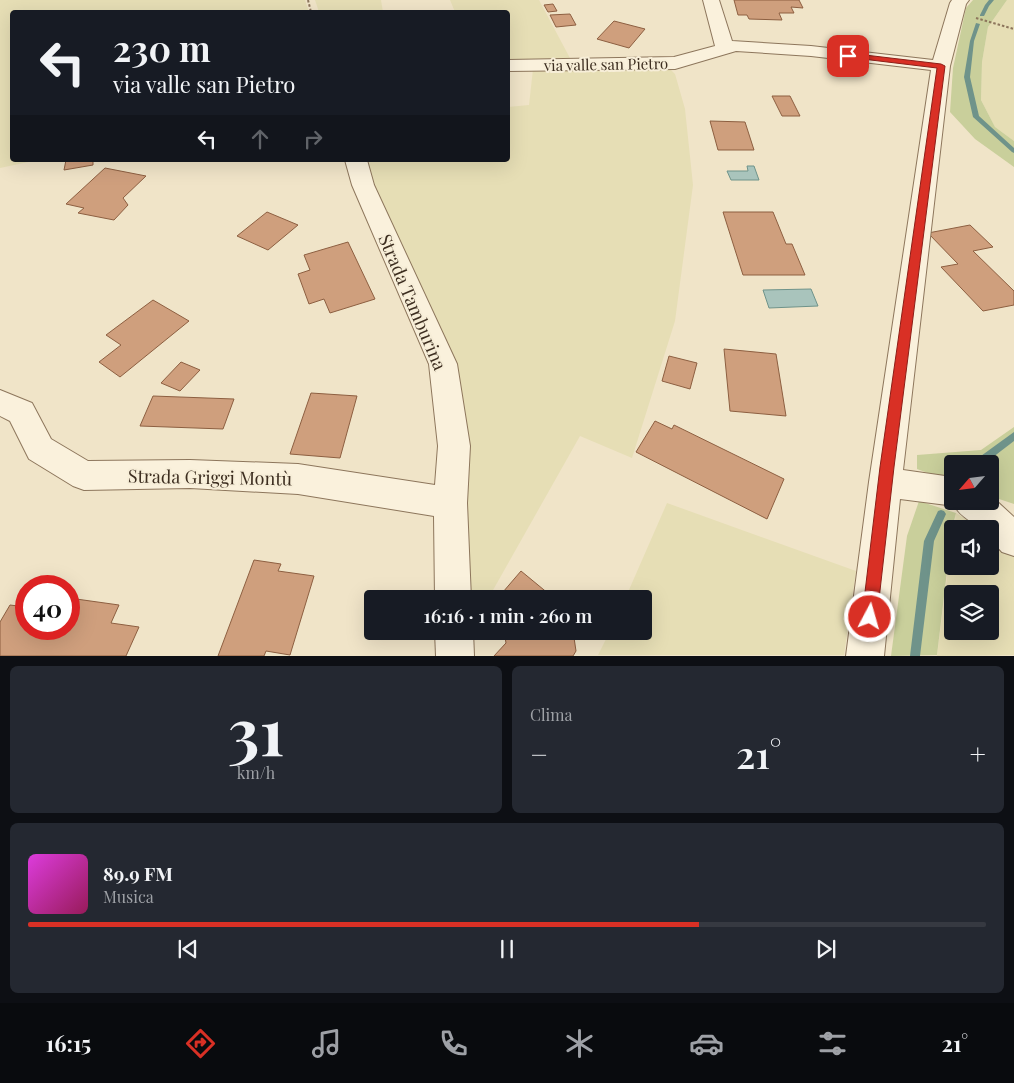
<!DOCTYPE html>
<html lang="it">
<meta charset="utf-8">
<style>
body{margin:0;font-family:"Playfair Display",serif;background:#242831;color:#f1f3f6;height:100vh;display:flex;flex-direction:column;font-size:19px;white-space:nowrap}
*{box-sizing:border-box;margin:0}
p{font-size:16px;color:#9ea1a6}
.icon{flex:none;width:28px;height:28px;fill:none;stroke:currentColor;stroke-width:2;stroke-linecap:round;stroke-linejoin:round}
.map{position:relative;height:656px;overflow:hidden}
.drawer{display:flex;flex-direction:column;gap:10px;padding:10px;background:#0d0f14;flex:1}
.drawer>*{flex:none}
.top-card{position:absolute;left:10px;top:10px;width:500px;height:152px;border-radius:5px;box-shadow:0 5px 20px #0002;background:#171b24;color:#f1f3f6;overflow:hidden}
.needle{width:32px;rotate:242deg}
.tools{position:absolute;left:944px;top:455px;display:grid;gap:10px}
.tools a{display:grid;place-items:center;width:55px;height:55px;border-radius:5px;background:#171b24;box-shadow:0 5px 20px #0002;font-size:25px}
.speed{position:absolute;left:15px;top:575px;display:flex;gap:10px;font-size:25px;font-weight:700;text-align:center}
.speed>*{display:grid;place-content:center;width:65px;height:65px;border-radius:50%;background:#171b24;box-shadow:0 5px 20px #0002;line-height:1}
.speed .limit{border:8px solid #d22;background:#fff;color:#111}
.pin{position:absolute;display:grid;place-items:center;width:42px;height:42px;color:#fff;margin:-21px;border-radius:10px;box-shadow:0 2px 8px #0006}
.me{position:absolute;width:55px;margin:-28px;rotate:6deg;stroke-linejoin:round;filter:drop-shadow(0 0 4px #0008)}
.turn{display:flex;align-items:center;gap:18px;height:105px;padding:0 20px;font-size:22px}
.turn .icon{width:65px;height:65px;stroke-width:2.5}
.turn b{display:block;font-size:35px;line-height:42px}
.lanes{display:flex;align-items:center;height:48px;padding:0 20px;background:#0003;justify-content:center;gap:25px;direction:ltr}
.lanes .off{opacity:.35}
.big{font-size:38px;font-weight:600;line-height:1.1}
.drawer .tile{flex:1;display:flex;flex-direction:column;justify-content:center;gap:8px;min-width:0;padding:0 18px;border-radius:8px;background:#242831}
.drawer .dial{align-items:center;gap:0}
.dial b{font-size:65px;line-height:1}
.song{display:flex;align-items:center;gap:15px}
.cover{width:60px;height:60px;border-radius:8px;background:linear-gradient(135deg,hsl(300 70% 55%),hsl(330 70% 35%))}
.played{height:5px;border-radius:2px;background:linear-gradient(90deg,#d93025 70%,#363941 70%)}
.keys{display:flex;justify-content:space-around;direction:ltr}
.heat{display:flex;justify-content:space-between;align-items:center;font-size:28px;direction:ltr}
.drawer .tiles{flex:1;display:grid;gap:10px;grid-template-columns:1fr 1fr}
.tile:last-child{grid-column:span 2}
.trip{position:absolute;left:364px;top:590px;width:288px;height:50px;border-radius:5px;background:#171b24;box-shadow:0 5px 20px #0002;font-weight:600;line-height:50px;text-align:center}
.tabs{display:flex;height:80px;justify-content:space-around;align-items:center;background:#090b0e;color:#9ea1a6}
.tabs .icon{width:35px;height:35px}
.tabs .active{color:#d93025}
.tabs b{font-size:22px;color:#f1f3f6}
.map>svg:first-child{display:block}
.farmland{fill:#e6deb5;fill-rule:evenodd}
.green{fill:#c9cf9b}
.water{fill:#a9c4bc;stroke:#6f938a}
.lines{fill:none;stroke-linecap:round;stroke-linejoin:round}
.stream{fill:#6f938a;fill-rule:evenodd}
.building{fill:#cf9f7d;stroke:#8d5f41}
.minor-casing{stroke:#8d765c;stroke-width:2}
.path{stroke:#8d765c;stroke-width:2;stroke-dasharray:2.5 2;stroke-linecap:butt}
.minor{fill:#faf1dc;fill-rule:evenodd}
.route{fill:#d93025;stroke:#8d1f18}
.labels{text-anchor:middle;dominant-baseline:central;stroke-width:4;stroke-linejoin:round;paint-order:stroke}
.far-street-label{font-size:15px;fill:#3d2e20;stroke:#f7eed8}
.street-label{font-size:18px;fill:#3d2e20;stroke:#f7eed8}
</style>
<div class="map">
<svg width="1014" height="656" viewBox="0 0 1014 656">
<rect width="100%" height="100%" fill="#f0e4c8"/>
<g class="farmland">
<polygon points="0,0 305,0 309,12 12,12 12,160 38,160 0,168"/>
<polygon points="315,0 381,0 383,12 319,12"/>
<polygon points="450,0 539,0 571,60 508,62 508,12 455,12"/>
<polygon points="1007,0 1014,0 1014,141 995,127 981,100 982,62 988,27"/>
<polygon points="668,67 675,74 685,109 693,185 675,321 632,458 580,436 488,599 470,599 463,447 380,203 363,160 508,160 508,107 529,105 533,69"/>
<polygon points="667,503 856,571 844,655 598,655 610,631 642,631 642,599 625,599"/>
<polygon points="956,513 982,529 954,529"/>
<path d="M990 534 1014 552V655L937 656 952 536V566H990ZM952 594H990V631H952Z"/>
</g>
<g class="green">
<polygon points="973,0 1007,0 988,27 982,62 981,100 995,127 1014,141 1014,167 975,139 950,112 953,68 966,8"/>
<polygon points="1014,427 1014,504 990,496 990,464 952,464 952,482 917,469 917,455 981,450"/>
<polygon points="919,501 956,513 952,529 937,655 891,656 907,536"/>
</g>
<g class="water">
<polygon points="747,166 754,166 759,180 731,180 727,171 748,171"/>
<polygon points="811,289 818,306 769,308 763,290"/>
</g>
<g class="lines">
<g class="stream">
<polygon points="989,0 994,0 989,6 984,16 980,16 980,15 985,5"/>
<polygon points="976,23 980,24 974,41 970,77 979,116 1014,148 1014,153 1012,152 973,117 964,77 970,41"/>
<polygon points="1014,432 1014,441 984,464 973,464 974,461"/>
<polygon points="941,510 944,511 946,514 934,541 920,656 910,656 924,541 938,511"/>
</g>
</g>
<g class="building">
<polygon points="734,0 799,0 803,8 791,7 794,13 779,13 782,20 749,19 747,15 738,15"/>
<polygon points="553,4 557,11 548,12 544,5"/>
<polygon points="570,14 576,25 556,27 550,15"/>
<polygon points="614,21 645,29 629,48 597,39"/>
<polygon points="772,96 790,96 800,116 782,116"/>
<polygon points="710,121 745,122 754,150 718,150"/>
<polygon points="66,160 93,160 93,165 64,170"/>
<polygon points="105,168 146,176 123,198 128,205 114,220 78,213 84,208 66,204"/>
<polygon points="267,212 298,225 268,250 237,236"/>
<polygon points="723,212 773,212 786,244 792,244 805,275 743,275"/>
<polygon points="970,225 993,247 973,251 1014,291 1014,305 983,311 941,267 958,264 928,233"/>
<polygon points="348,242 375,299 330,313 324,299 309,304 298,274 310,270 304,255"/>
<polygon points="153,300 189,321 120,377 99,362 121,345 106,335"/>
<polygon points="724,349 776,354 786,416 730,411"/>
<polygon points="669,356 697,363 690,389 662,381"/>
<polygon points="181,362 200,370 180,391 161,383"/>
<polygon points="311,393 357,396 340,458 290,454"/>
<polygon points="153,396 234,399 223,429 140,426"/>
<polygon points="655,421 672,429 674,425 784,479 767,519 636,452"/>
<polygon points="254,560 281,564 278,571 314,576 290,655 266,651 264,656 218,656"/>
<polygon points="521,571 555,599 497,599"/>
<polygon points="69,598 119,605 111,623 139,627 126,656 0,656 0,622 10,605 26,607 26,629 69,629"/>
<polygon points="504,631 573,631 576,651 573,656 494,656 506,643"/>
</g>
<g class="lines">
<g class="minor-casing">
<g id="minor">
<path d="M703 0H719L732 41 811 46 933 60 950 3 952 0H969L966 4 950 66 903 470 952 477V501H990V495L1014 517V556L1002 552 990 539V529H980C972 521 959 516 955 506L900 499 884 656H846L869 482 931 70 811 56 736 51 675 69 508 71V60L674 57 715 46Z"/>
<polygon points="345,160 367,160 374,185 457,364 470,446 467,503 471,599 435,599 434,516 298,494 190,488 84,490 73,486 29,459 10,421 0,416 0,390 32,403 51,439 88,461 190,460 298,464 435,485 438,446 429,364 352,185"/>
<polygon points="435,631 473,631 474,656 436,656"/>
</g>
</g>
<g class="path">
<polyline points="308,0 311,12"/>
<polyline points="976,18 1014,29"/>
</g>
<use href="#minor" class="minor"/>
</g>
<polygon class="route" points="848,53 941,64 945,66 894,467 877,617 875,622 870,625 864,622 862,617 880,467 937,68 846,57 845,56"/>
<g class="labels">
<g class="far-street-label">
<text transform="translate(606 64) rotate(-1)">via valle san Pietro</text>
</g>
<g class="street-label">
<text transform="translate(413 302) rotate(67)">Strada Tamburina</text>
<text transform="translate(210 477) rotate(1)">Strada Griggi Montù</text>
</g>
</g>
</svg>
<div class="tools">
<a><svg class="needle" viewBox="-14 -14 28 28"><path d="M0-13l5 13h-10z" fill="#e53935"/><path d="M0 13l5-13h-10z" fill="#9ea1a6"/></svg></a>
<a><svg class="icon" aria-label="sound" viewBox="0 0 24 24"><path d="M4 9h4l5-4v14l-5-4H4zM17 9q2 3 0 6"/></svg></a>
<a><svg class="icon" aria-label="layers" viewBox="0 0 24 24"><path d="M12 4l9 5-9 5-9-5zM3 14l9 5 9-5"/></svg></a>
</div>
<div class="speed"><div class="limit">40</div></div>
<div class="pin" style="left:848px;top:56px;background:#d93025"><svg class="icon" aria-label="arrive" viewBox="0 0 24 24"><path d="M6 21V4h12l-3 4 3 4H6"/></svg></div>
<svg class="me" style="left:870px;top:617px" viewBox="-20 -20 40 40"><circle r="17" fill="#d93025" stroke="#fff" stroke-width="3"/><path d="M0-11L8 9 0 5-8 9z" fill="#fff"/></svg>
<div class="trip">16:16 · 1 min · 260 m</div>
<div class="top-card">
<div class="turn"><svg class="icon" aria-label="left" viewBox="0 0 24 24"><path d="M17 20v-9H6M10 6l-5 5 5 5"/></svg><div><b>230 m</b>via valle san Pietro</div></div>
<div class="lanes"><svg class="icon" aria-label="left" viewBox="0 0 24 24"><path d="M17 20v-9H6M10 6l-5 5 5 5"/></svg><svg class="icon off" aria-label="ahead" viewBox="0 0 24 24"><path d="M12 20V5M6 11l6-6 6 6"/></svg><svg class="icon off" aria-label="right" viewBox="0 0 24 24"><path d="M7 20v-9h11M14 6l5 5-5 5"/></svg></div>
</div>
</div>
<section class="drawer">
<div class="tiles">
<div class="tile dial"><b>31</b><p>km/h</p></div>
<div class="tile"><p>Clima</p>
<div class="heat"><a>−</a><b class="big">21°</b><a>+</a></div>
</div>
<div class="tile">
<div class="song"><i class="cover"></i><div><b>89.9 FM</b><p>Musica</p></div></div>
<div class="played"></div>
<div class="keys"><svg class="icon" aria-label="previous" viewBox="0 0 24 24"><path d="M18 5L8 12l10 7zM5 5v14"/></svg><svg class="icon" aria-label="pause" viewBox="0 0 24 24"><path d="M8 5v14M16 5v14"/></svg><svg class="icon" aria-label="next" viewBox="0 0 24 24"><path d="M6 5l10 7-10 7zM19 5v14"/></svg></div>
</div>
</div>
</section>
<nav class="tabs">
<b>16:15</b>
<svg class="icon active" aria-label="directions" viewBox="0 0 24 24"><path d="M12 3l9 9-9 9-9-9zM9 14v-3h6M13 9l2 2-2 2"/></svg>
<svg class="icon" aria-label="music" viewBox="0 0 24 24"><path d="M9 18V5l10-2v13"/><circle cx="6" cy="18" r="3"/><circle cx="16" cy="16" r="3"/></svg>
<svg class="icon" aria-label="phone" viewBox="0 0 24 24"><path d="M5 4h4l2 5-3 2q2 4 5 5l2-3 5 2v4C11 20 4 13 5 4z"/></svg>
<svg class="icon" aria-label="climate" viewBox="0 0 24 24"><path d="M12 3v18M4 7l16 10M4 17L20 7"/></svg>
<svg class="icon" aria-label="car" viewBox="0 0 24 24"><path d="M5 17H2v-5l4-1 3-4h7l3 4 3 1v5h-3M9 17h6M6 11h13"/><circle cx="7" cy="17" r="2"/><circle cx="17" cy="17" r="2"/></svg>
<svg class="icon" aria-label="filters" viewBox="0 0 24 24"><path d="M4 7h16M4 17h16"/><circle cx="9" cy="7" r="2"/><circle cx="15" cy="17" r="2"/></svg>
<b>21°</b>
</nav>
